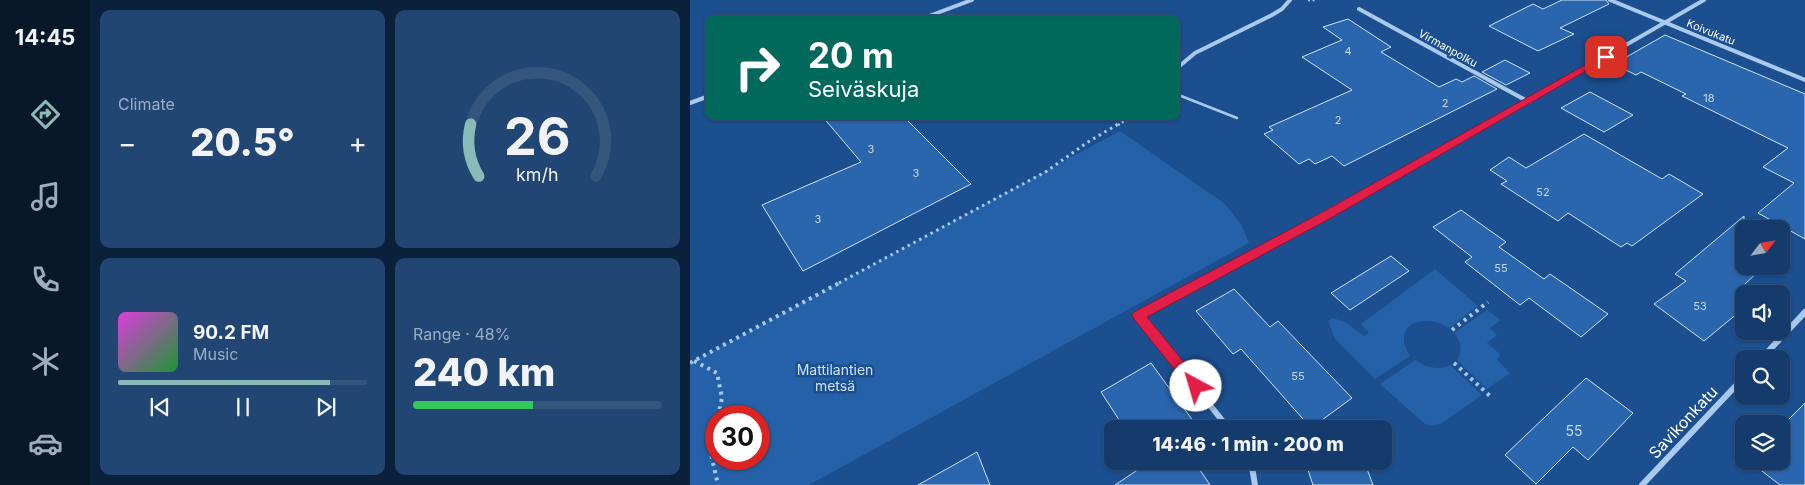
<!DOCTYPE html>
<meta charset="utf-8">
<style>
body{margin:0;font-family:Inter,sans-serif;background:#214673;color:#f1f3f6;height:100vh;display:flex;flex-direction:column;font-size:19px;white-space:nowrap}
*{box-sizing:border-box;margin:0}
p{font-size:16px;color:#9dadc1}
.icon{flex:none;width:28px;height:28px;fill:none;stroke:currentColor;stroke-width:2;stroke-linecap:round;stroke-linejoin:round}
.map{position:relative;flex:1;overflow:hidden}
.sheet{display:flex;flex-direction:column;gap:10px;padding:10px;background:#0b203b;width:600px}
.sheet>*{flex:none}
.guide{position:absolute;left:15px;top:15px;width:475px;height:105px;border-radius:10px;box-shadow:0 1px 4px #0004,0 0 0 1px #33557e;background:#00695c;color:#fff;overflow:hidden}
.needle{width:32px;rotate:59deg}
.buttons{position:absolute;left:1045px;top:220px;display:grid;gap:10px}
.buttons a{display:grid;place-items:center;width:55px;height:55px;border-radius:10px;background:#143b6b;box-shadow:0 1px 4px #0004,0 0 0 1px #33557e;font-size:25px}
.speed{position:absolute;left:15px;top:405px;display:flex;gap:10px;font-size:25px;font-weight:700;text-align:center}
.speed>*{display:grid;place-content:center;width:65px;height:65px;border-radius:50%;background:#143b6b;box-shadow:0 1px 4px #0004,0 0 0 1px #33557e;line-height:1}
.speed .limit{border:8px solid #d22;background:#fff;color:#111}
.pin{position:absolute;display:grid;place-items:center;width:42px;height:42px;color:#fff;margin:-21px;border-radius:10px;box-shadow:0 2px 8px #0006}
.me{position:absolute;width:55px;margin:-28px;rotate:321deg;stroke-linejoin:round;filter:drop-shadow(0 0 4px #0008)}
.turn{display:flex;align-items:center;gap:18px;height:105px;padding:0 20px;font-size:22px}
.turn .icon{width:65px;height:65px;stroke-width:2.5}
.turn b{display:block;font-size:35px;line-height:42px}
.big{font-size:38px;font-weight:800;line-height:1.1}
.sheet .tile{flex:1;display:flex;flex-direction:column;justify-content:center;gap:8px;min-width:0;padding:0 18px;border-radius:10px;background:#214673}
.sheet .dial{align-items:center;gap:0}
.dial svg{height:130px;overflow:visible;fill:none;stroke:#33557e;stroke-width:7;stroke-linecap:round;text-anchor:middle}
.dial text{fill:#f1f3f6;stroke:none}
.song{display:flex;align-items:center;gap:15px}
.cover{width:60px;height:60px;border-radius:8px;background:linear-gradient(135deg,hsl(300 70% 55%),hsl(130 70% 35%))}
.played{height:5px;border-radius:2px;background:linear-gradient(90deg,#8bbbb9 85%,#33557e 85%)}
.keys{display:flex;justify-content:space-around;direction:ltr}
.heat{display:flex;justify-content:space-between;align-items:center;font-size:28px;direction:ltr}
.charge{height:8px;border-radius:4px;background:linear-gradient(90deg,#34c759 48%,#33557e 0)}
.sheet .tiles{flex:1;display:grid;gap:10px;grid-template-columns:repeat(2,1fr)}
.trip{position:absolute;left:414px;top:420px;width:288px;height:50px;border-radius:10px;background:#143b6b;box-shadow:0 1px 4px #0004,0 0 0 1px #33557e;font-weight:800;line-height:50px;text-align:center}
main{display:flex;flex:1;min-height:0}
.tabs{display:flex;flex-direction:column;width:90px;justify-content:space-around;align-items:center;background:#08182b;color:#9dadc1}
.tabs .icon{width:35px;height:35px}
.tabs .current{color:#8bbbb9}
.tabs b{font-size:22px;color:#f1f3f6}
.map>svg:first-child{display:block}
.green{fill:#2461a8;fill-rule:evenodd}
.building{fill:#2a66ad;stroke:#cfe3fa}
.lines{fill:none;stroke-linecap:round;stroke-linejoin:round}
.path-far2{stroke:#a9c9ee;stroke-width:2.5;stroke-dasharray:2 2.5;stroke-linecap:butt}
.path-far1{stroke:#a9c9ee;stroke-width:3;stroke-dasharray:2.5 4;stroke-linecap:butt}
.path{stroke:#a9c9ee;stroke-width:4;stroke-dasharray:3 4.5;stroke-linecap:butt}
.service{stroke:#a9c9ee;stroke-width:2.5}
.minor-far2{stroke:#a9c9ee;stroke-width:4}
.minor-far1{stroke:#a9c9ee;stroke-width:4.5}
.minor{stroke:#a9c9ee;stroke-width:6}
.route{fill:#e11d48;stroke:#92132f}
.labels{text-anchor:middle;dominant-baseline:central;stroke-width:5;stroke-linejoin:round;paint-order:stroke}
.far-street-label{font-size:11px;fill:#fff;stroke:#1b4f8f}
.number-label{font-size:11px;fill:#cad9ea}
.park-label{font-size:14px;fill:#cfe3fa;stroke:#1b4f8f}
.near-number-label{font-size:14px;fill:#cad9ea}
.near-street-label{font-size:16px;fill:#fff;stroke:#1b4f8f}
</style>
<main>
<nav class="tabs">
<b>14:45</b>
<svg class="icon current" aria-label="directions" viewBox="0 0 24 24"><path d="M12 3l9 9-9 9-9-9zM9 14v-3h6M13 9l2 2-2 2"/></svg>
<svg class="icon" aria-label="music" viewBox="0 0 24 24"><path d="M9 18V5l10-2v13"/><circle cx="6" cy="18" r="3"/><circle cx="16" cy="16" r="3"/></svg>
<svg class="icon" aria-label="phone" viewBox="0 0 24 24"><path d="M5 4h4l2 5-3 2q2 4 5 5l2-3 5 2v4C11 20 4 13 5 4z"/></svg>
<svg class="icon" aria-label="climate" viewBox="0 0 24 24"><path d="M12 3v18M4 7l16 10M4 17L20 7"/></svg>
<svg class="icon" aria-label="car" viewBox="0 0 24 24"><path d="M5 17H2v-5l4-1 3-4h7l3 4 3 1v5h-3M9 17h6M6 11h13"/><circle cx="7" cy="17" r="2"/><circle cx="17" cy="17" r="2"/></svg>
</nav>
<section class="sheet">
<div class="tiles">
<div class="tile"><p>Climate</p>
<div class="heat"><a>−</a><b class="big">20.5°</b><a>+</a></div>
</div>
<div class="tile dial"><svg viewBox="0 0 100 80">
<path d="M14 69A42 42 0 1 1 86 69"/>
<path d="M14 69A42 42 0 0 1 9 37" stroke="#8bbbb9"/>
<text x="50" y="56" font-size="32" font-weight="700">26</text>
<text x="50" y="72" font-size="11">km/h</text>
</svg></div>
<div class="tile">
<div class="song"><i class="cover"></i><div><b>90.2 FM</b><p>Music</p></div></div>
<div class="played"></div>
<div class="keys"><svg class="icon" aria-label="previous" viewBox="0 0 24 24"><path d="M18 5L8 12l10 7zM5 5v14"/></svg><svg class="icon" aria-label="pause" viewBox="0 0 24 24"><path d="M8 5v14M16 5v14"/></svg><svg class="icon" aria-label="next" viewBox="0 0 24 24"><path d="M6 5l10 7-10 7zM19 5v14"/></svg></div>
</div>
<div class="tile"><p>Range · 48%</p><b class="big">240 km</b><div class="charge"></div></div>
</div>
</section>
<div class="map">
<svg width="1115" height="485" viewBox="0 0 1115 485">
<rect width="100%" height="100%" fill="#1b4f8f"/>
<g class="green">
<path d="M430 131 535 204 551 224 559 243 119 485H0V363ZM26 416H69V459H26Z"/>
<path d="M745 269 788 306 759 328C734 312 700 324 720 356L685 379 645 339 638 321 643 318 655 322 674 336 679 333 671 324Z"/>
<path d="M797 310 811 320 800 328 807 335 797 343 810 354 807 360 820 373 797 389 767 360C773 351 771 341 764 333Z"/>
<path d="M725 360C735 367 748 371 760 365L792 395 752 423 743 426 735 424 690 384Z"/>
</g>
<g class="building">
<polygon points="872,0 916,0 919,4 870,28 884,34 848,51 799,26 843,4 853,9"/>
<polygon points="658,19 701,47 691,52 749,87 766,79 772,82 784,76 807,89 654,166 642,156 625,164 619,159 609,164 574,134 583,130 579,127 662,90 612,57 652,40 633,27"/>
<polygon points="975,35 1115,94 1115,239 1068,213 1104,183 1073,167 1098,148 992,96 996,94 951,72 946,75 924,64"/>
<polygon points="815,60 840,73 816,85 792,72"/>
<polygon points="900,92 943,115 914,132 871,108"/>
<polygon points="132,116 213,116 281,184 113,271 72,205 171,162"/>
<polygon points="894,134 972,179 979,174 1013,194 942,246 937,243 931,247 878,213 868,221 811,184 817,181 800,170 819,157 836,168"/>
<polygon points="771,210 816,242 809,247 854,279 860,274 918,314 891,337 839,298 830,305 775,262 782,257 743,227"/>
<polygon points="1054,216 1054,266 1074,266 1054,285 1054,308 1014,341 964,304 996,281 985,274"/>
<polygon points="701,256 719,271 660,310 641,293"/>
<polygon points="544,289 580,327 588,321 662,398 621,428 551,349 543,354 506,311"/>
<polygon points="461,363 509,429 435,429 411,392"/>
<polygon points="896,378 943,413 898,460 883,447 846,484 815,455"/>
<polygon points="1115,403 1115,485 1090,485 1059,461 1091,461 1091,427"/>
<polygon points="287,452 300,485 228,485"/>
<polygon points="456,461 504,461 520,485 425,485 458,463"/>
<polygon points="615,461 674,461 683,485 623,485"/>
</g>
<g class="lines">
<g class="path-far2">
<polyline points="618,0 627,0"/>
<polyline points="428,125 443,116"/>
</g>
<polyline class="path-far1" points="149,283 357,171 398,142 430,123"/>
<g class="path">
<polyline points="762,330 798,302"/>
<polyline points="4,361 27,373 32,398 28,416"/>
<polyline points="0,363 151,282"/>
<polyline points="764,363 800,396"/>
<polyline points="26,426 21,454 28,485"/>
</g>
<polyline class="service" points="486,94 547,118"/>
<g class="minor-far2">
<polyline points="920,0 1115,80"/>
<polyline points="669,9 839,102"/>
<polyline points="231,19 282,0"/>
<polyline points="486,69 505,53 582,15 592,9 600,0"/>
<polyline points="0,103 19,96"/>
<polyline points="797,125 1014,0"/>
</g>
<polyline class="minor-far1" points="508,283 799,123"/>
<g class="minor">
<polyline points="510,282 448,315 539,429"/>
<polyline points="1071,359 1115,312"/>
<polyline points="561,461 565,485"/>
<polyline points="952,485 1054,377"/>
</g>
</g>
<polygon class="route" points="913,55 920,57 639,219 457,317 510,382 512,386 510,390 506,392 501,390 444,319 442,315 444,312 631,213"/>
<g class="labels">
<g class="far-street-label">
<text transform="translate(1021 32) rotate(22)">Koivukatu</text>
<text transform="translate(758 48) rotate(29)">Virmanpolku</text>
</g>
<g class="number-label">
<text x="658" y="51">4</text>
<text x="1019" y="98">18</text>
<text x="755" y="103">2</text>
<text x="648" y="120">2</text>
<text x="181" y="149">3</text>
<text x="226" y="173">3</text>
<text x="853" y="192">52</text>
<text x="128" y="219">3</text>
<text x="811" y="268">55</text>
<text x="1010" y="306">53</text>
<text x="608" y="376">55</text>
</g>
<g class="park-label">
<text x="145" y="369">Mattilantien<tspan x="145" dy="16">metsä</tspan></text>
</g>
<g class="near-number-label">
<text x="884" y="430">55</text>
</g>
<g class="near-street-label">
<text transform="translate(993 422) rotate(-47)">Savikonkatu</text>
</g>
</g>
</svg>
<div class="buttons">
<a><svg class="needle" viewBox="-14 -14 28 28"><path d="M0-13l5 13h-10z" fill="#e53935"/><path d="M0 13l5-13h-10z" fill="#9dadc1"/></svg></a>
<a><svg class="icon" aria-label="sound" viewBox="0 0 24 24"><path d="M4 9h4l5-4v14l-5-4H4zM17 9q2 3 0 6"/></svg></a>
<a><svg class="icon" aria-label="search" viewBox="0 0 24 24"><circle cx="10" cy="10" r="6"/><path d="M15 15l6 6"/></svg></a>
<a><svg class="icon" aria-label="layers" viewBox="0 0 24 24"><path d="M12 4l9 5-9 5-9-5zM3 14l9 5 9-5"/></svg></a>
</div>
<div class="speed"><div class="limit">30</div></div>
<div class="pin" style="left:916px;top:57px;background:#d93025"><svg class="icon" aria-label="arrive" viewBox="0 0 24 24"><path d="M6 21V4h12l-3 4 3 4H6"/></svg></div>
<svg class="me" style="left:506px;top:386px" viewBox="-20 -20 40 40"><circle r="19" fill="#fff"/><path d="M0-13L10 11 0 6-10 11z" fill="#e11d48"/></svg>
<div class="trip">14:46 · 1 min · 200 m</div>
<div class="guide">
<div class="turn"><svg class="icon" aria-label="right" viewBox="0 0 24 24"><path d="M7 20v-9h11M14 6l5 5-5 5"/></svg><div><b>20 m</b>Seiväskuja</div></div>
</div>
</div>
</main>
